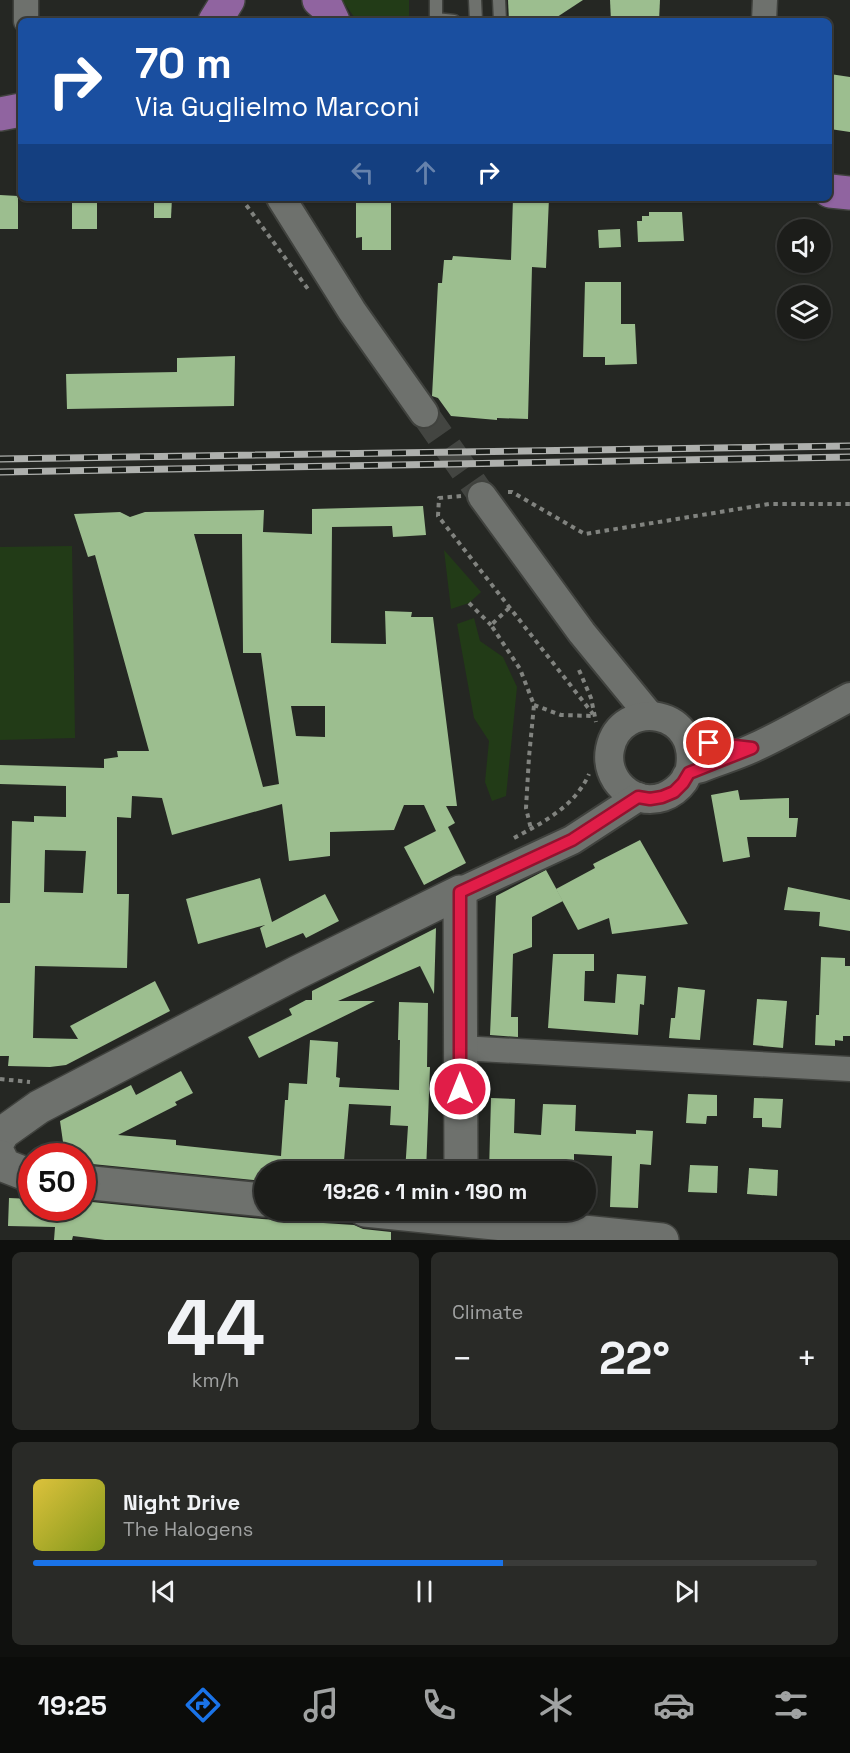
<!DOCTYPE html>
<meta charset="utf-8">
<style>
body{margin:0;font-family:"Space Grotesk",sans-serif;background:#292a27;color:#f1f3f6;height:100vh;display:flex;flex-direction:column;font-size:22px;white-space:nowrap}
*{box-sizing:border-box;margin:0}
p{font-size:20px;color:#a0a2a2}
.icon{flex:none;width:33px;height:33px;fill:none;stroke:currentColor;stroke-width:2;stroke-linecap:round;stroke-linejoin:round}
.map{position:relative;height:1240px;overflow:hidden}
.panel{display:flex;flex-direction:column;gap:12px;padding:12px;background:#0f100e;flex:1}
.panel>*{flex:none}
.top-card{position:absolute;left:18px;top:18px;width:814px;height:183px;border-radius:9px;box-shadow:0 2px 4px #0004,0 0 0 2px #3a3b39;background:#1a4fa0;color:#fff;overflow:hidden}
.controls{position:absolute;left:777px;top:219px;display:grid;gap:12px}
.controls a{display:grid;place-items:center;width:54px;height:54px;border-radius:50%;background:#1c1d1a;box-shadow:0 2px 4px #0004,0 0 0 2px #3a3b39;font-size:30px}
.speed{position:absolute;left:18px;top:1143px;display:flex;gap:12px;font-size:30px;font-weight:700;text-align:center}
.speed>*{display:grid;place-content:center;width:78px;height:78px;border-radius:50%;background:#1c1d1a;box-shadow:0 2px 4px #0004,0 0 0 2px #3a3b39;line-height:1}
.speed .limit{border:9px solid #d22;background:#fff;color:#111}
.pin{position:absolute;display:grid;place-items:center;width:51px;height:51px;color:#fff;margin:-26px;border:3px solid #fff;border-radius:50%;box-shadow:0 2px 6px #0007}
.me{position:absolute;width:66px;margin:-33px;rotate:0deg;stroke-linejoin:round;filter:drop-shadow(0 0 4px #0008)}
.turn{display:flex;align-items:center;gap:21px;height:126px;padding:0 18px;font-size:27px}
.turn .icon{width:78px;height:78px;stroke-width:2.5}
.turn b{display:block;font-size:42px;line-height:51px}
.lanes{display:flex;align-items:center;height:57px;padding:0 18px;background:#0003;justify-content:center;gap:30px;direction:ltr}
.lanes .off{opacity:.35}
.big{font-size:45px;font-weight:800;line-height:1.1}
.panel .widget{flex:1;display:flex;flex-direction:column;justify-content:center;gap:9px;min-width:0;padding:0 21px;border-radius:9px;background:#292a27}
.panel .dial{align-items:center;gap:0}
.dial b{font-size:78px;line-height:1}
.song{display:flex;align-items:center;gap:18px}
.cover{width:72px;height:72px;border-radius:9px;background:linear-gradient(135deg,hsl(50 70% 55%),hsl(70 70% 35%))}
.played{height:6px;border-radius:3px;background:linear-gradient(90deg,#1a73e8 60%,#3a3b39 60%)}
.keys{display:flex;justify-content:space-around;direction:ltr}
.heat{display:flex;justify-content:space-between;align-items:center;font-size:33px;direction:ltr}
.panel .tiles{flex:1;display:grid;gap:12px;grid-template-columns:1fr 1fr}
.widget:last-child{grid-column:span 2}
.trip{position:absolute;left:254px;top:1161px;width:342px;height:60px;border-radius:30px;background:#1c1d1a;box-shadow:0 2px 4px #0004,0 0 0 2px #3a3b39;font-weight:800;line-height:60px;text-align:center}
.tabs{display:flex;height:96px;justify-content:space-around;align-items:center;background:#0b0c0a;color:#a0a2a2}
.tabs .icon{width:42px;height:42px}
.tabs .active{color:#1a73e8}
.tabs b{font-size:27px;color:#f1f3f6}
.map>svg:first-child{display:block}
.green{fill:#223b17}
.building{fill:#9cbe8f;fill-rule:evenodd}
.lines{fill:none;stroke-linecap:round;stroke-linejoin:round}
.tertiary-tunnel{stroke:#434541;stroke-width:28;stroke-dasharray:28 14;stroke-linecap:butt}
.service-casing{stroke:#40423e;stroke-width:15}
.minor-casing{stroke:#40423e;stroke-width:27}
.tertiary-casing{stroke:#40423e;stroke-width:32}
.secondary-casing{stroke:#40423e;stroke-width:36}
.primary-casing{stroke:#40423e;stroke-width:36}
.path{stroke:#81837f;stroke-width:4;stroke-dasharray:4.5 4.5;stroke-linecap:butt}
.service{stroke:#6e716d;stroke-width:12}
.minor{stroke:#6e716d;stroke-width:24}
.tertiary{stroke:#6e716d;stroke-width:28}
.secondary{stroke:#6e716d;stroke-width:33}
.primary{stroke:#9064a0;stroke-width:33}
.rail-casing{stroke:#aeb0ad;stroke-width:7}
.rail{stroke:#1b1e1a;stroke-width:4.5;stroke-dasharray:14;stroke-linecap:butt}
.route-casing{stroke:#92132f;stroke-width:15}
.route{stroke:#e11d48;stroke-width:10}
</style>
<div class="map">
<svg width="850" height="1240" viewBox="0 0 850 1240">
<rect width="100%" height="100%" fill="#252723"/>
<g class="green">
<polygon points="342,0 409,0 409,21 357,21"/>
<polygon points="72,546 75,738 0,740 0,547"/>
<polygon points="444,550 481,592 469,603 451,609"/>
<polygon points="474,618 480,641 503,657 517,687 506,796 492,801 485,782 489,741 474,718 457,624"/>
</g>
<g class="building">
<polygon points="508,0 583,0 551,21 509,21"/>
<polygon points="610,0 660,0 659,21 611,21"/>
<polygon points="830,74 850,77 850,132 830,129"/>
<polygon points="0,195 18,196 18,229 0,229"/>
<rect x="72" y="198" width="25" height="31"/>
<polygon points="154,198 172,198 171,218 154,218"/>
<polygon points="513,198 549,198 546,268 532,267 528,419 497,418 497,420 451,416 438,398 432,396 438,283 442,283 444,260 452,260 453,256 511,260"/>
<polygon points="356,202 391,203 391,250 362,250 362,237 356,238"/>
<polygon points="649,212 682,212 684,241 638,242 637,221 642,221 642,216 649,216"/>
<polygon points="620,229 621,247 599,248 598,230"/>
<polygon points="585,282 621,282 621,324 635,324 637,364 605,365 605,357 583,357"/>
<polygon points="235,356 234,406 67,409 66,374 177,372 177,358"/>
<path d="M423 506 426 535 393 537 392 526 332 527 331 643 386 644 385 611 412 612 411 617H433L457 806H446L455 823 448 827 466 863 424 885 404 847 436 831 424 805H404L394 830 330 832V856L289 861 282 804 172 835 162 798 132 796 131 818 117 817V894H129L127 968 35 966 33 1038 78 1039 70 1026 155 981 170 1011 66 1065 50 1067 8 1066 9 1056H0V903H10L12 821 34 822V816L66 817V786L0 784V765L104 768V759L118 757 117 751H149L95 555 88 557 74 514 120 512 130 517 145 512 264 510 263 532 312 534V509ZM194 534H242L243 653H261L279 784 263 787ZM291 706H325V737L296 736ZM45 850 86 851 83 893 44 892Z"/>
<polygon points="738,790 740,800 789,798 789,818 798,818 796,837 747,837 750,857 723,862 711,795"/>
<polygon points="640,840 688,924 612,934 609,918 578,930 556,889 595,868 593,864"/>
<polygon points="546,870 563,901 532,917 532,947 513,954 511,1017 518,1017 518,1037 490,1035 496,896"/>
<polygon points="260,878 272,922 325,894 339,921 306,938 303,933 266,948 260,928 265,925 198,944 186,899"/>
<polygon points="788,887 850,900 850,931 819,926 820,912 784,910"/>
<polygon points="436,928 434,994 420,966 338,1001 375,1001 259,1058 248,1037 292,1015 289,1009 306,1000 312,1000 312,991"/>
<polygon points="553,954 594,954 594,971 585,971 584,1001 615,1003 617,974 646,976 644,1005 640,1004 638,1035 548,1028"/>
<polygon points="821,957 845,958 845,966 850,966 850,1036 843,1036 843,1041 835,1040 835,1046 815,1045 816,1015 819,1015"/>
<polygon points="678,987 705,990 700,1040 669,1038 671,1018 675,1018"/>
<polygon points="757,999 787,1001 783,1048 753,1045"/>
<polygon points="399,1002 428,1003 427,1067 430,1067 426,1172 405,1172 408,1126 390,1125 391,1106 349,1104 343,1172 264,1172 264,1181 82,1163 82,1156 65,1156 60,1121 131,1085 136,1095 181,1071 193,1093 175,1102 177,1105 118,1135 176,1140 176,1145 281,1156 285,1100 288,1100 289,1083 307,1084 310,1040 338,1042 336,1077 340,1078 339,1087 399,1090 400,1040 398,1040"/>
<polygon points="688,1094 717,1095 717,1116 707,1116 706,1124 686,1123"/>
<polygon points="491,1098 515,1099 514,1133 541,1135 543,1104 576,1105 575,1131 636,1134 636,1130 653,1131 651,1165 640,1164 638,1208 610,1207 612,1156 574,1154 574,1163 514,1161 514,1172 489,1172"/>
<polygon points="754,1098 783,1099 781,1128 762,1127 762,1118 753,1118"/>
<polygon points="690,1165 718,1166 717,1193 688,1192"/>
<polygon points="749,1168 778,1170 777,1196 747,1194"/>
<polygon points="9,1198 32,1199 32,1208 82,1208 82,1201 262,1219 354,1225 363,1229 391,1232 391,1240 105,1240 73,1236 72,1240 54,1240 55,1227 8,1226"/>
</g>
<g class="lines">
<polyline class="tertiary-tunnel" points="424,413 482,496"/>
<g class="service-casing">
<g id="service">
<polyline points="475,0 476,21"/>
<polyline points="499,0 500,21"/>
<polyline points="436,19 454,21"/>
<polyline points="436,21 436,0"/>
</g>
</g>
<g class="minor-casing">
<g id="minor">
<polyline points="26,21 26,0"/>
<polyline points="764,21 765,0"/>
<polyline points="460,1048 850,1069"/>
</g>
</g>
<g class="tertiary-casing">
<g id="tertiary">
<polyline points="281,198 352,311 424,413"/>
<polyline points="482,496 582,633 650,716"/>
<path d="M689 773C704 708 620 697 610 749 604 779 632 807 663 797 671 794 679 788 684 781 686 778 686 775 689 773 691 770 698 769 701 768 718 761 736 756 753 748 786 733 818 714 850 697"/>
<polyline points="460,892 572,840 638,797"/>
</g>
</g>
<g class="secondary-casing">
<g id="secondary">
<polyline points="0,1138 1,1134 39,1107 298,972 460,892 461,1172"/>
<polyline points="0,1157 3,1165 31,1176"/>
<polyline points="82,1182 264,1200"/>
<polyline points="365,1210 662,1240"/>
</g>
</g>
<g class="primary-casing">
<g id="primary">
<polyline points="319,0 326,6 333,21"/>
<polyline points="215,21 228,0"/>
<polyline points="0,114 21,110"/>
<polyline points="830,191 850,193"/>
</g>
</g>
<g class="path">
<polyline points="241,198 308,289"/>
<polyline points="508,492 512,492 585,534 769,504 850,504"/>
<polyline points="461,496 439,498 438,516 593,714"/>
<polyline points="469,603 491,625"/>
<polyline points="509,608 491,625 520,669 534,705 529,757 526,808 531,829"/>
<polyline points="579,670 591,698 596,722"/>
<polyline points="534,705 561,715 594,716"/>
<path d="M514 838C544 822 575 806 589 774"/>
<polyline points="0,1079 30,1082"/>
</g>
<use href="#service" class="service"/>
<use href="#minor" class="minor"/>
<use href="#tertiary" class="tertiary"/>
<use href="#secondary" class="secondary"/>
<use href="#primary" class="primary"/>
<g class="rail-casing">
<g id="rail">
<polyline points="0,459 850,446"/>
<polyline points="0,472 850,457"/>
</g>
</g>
<use href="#rail" class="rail"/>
</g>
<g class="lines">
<g class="route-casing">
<polyline id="route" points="460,1089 460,892 572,840 638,797 650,799 662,797 674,792 683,783 689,773 752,748 709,743"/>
</g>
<use href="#route" class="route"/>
</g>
</svg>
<div class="controls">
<a><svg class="icon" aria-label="sound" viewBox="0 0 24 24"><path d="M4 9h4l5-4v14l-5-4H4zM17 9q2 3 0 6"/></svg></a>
<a><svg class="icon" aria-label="layers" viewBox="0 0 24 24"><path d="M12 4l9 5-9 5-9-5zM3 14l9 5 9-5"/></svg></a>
</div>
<div class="speed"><div class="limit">50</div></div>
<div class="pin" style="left:709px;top:743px;background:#d93025"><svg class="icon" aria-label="arrive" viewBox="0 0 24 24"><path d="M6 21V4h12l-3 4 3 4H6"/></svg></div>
<svg class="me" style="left:460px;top:1089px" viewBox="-20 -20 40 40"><circle r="17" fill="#e11d48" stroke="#fff" stroke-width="3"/><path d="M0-11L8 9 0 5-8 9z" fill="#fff"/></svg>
<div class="trip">19:26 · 1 min · 190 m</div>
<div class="top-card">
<div class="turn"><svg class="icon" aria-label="right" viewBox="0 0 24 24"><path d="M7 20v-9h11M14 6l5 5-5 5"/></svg><div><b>70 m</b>Via Guglielmo Marconi</div></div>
<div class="lanes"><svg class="icon off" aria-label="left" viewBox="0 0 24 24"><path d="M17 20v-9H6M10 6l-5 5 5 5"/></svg><svg class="icon off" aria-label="ahead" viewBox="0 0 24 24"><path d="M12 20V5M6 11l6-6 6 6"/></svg><svg class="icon" aria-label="right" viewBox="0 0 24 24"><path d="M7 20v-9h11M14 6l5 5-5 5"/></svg></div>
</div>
</div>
<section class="panel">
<div class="tiles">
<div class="widget dial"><b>44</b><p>km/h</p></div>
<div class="widget"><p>Climate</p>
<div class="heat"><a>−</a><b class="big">22°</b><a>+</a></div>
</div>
<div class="widget">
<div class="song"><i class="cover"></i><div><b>Night Drive</b><p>The Halogens</p></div></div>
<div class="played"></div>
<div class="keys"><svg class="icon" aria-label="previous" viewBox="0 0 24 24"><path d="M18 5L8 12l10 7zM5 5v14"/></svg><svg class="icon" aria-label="pause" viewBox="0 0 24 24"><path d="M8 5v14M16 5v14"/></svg><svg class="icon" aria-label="next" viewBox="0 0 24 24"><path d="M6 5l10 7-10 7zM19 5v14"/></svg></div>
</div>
</div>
</section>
<nav class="tabs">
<b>19:25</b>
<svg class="icon active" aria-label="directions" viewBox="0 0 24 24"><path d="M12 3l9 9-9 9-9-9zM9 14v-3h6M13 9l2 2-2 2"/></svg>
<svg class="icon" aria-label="music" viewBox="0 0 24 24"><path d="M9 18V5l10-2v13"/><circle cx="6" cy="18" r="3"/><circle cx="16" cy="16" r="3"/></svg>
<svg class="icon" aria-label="phone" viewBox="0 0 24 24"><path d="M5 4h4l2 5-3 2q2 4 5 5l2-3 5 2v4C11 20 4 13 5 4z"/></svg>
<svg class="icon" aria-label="climate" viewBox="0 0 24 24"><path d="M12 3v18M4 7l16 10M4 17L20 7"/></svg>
<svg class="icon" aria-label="car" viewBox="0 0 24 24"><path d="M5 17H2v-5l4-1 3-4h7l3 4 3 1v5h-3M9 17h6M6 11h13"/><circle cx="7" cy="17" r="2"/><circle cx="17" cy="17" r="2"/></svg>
<svg class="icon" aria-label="filters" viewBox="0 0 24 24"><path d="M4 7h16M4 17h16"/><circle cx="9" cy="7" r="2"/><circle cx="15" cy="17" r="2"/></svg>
</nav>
